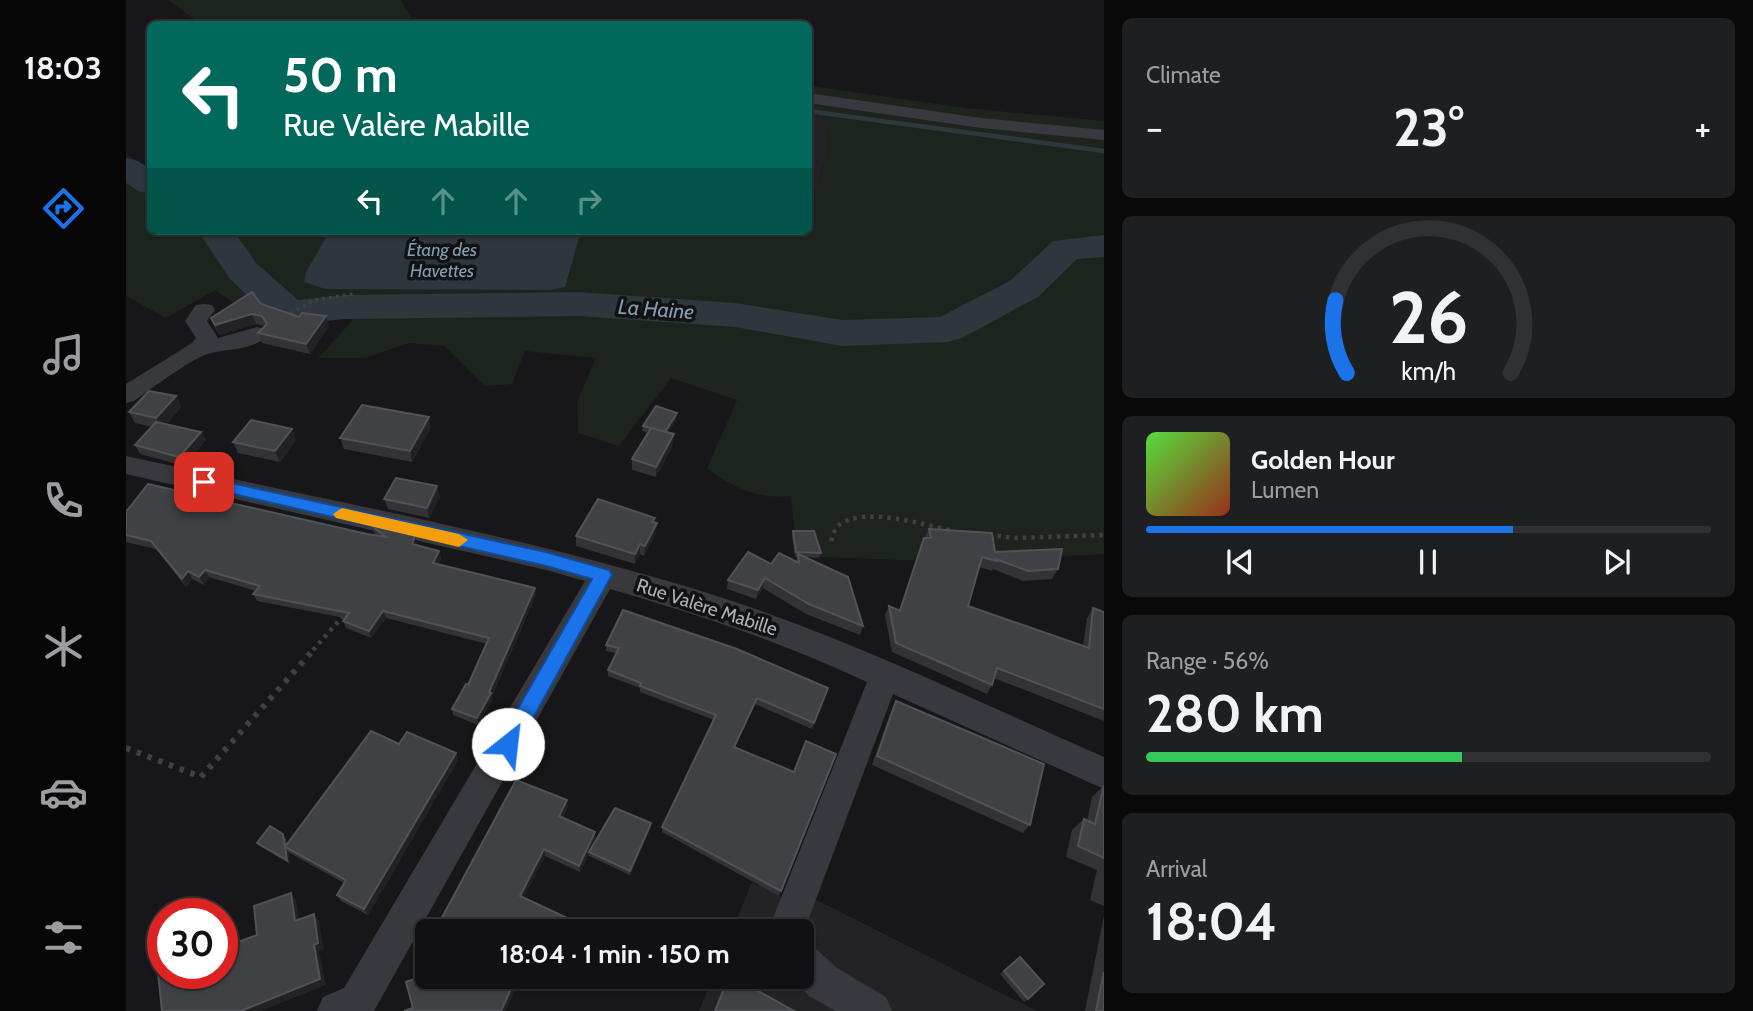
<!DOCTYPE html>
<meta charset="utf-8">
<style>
body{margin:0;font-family:Cabin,sans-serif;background:#1e1f21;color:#f1f3f6;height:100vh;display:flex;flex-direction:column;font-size:26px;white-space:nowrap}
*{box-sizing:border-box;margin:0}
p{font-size:23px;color:#9c9da0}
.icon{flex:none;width:38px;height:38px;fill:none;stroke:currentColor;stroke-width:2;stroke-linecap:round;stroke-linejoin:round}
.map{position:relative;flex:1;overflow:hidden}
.side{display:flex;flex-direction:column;gap:18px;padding:18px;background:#09090a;width:649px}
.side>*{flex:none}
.guide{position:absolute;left:21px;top:21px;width:665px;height:214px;border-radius:10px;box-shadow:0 2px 5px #0004,0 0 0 2px #303133;background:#00695c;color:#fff;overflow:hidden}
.speed{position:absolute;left:21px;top:898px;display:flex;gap:14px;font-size:35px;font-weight:700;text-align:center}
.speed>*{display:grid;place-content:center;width:91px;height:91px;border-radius:50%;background:#111113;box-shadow:0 2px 5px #0004,0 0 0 2px #303133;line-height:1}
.speed .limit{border:10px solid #d22;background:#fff;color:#111}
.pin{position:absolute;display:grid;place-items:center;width:60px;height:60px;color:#fff;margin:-30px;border-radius:14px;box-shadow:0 4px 10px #0006}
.me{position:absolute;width:77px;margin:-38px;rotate:29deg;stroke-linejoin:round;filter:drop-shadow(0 0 5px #0008)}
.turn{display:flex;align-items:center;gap:24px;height:147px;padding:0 21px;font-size:32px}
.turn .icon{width:91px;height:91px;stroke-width:2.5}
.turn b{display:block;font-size:49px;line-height:60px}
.lanes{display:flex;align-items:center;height:66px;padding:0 21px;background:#0003;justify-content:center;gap:35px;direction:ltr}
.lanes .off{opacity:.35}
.big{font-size:52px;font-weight:700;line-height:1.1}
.side .card{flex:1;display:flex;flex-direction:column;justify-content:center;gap:10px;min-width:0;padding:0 24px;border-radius:10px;background:#1e1f21}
.side .dial{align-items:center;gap:0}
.dial svg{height:182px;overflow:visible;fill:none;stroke:#303133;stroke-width:7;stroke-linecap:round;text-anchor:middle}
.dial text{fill:#f1f3f6;stroke:none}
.song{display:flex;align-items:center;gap:21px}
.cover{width:84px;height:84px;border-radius:10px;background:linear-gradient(135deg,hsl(110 70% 55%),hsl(10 70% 35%))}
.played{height:7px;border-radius:4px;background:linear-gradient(90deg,#1a73e8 65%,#303133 65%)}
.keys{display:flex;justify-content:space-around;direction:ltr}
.heat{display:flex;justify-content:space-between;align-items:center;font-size:38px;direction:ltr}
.charge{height:10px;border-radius:5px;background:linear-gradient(90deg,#34c759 56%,#303133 0)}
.trip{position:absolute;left:289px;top:919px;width:399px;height:70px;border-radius:10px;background:#111113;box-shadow:0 2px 5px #0004,0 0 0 2px #303133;font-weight:700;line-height:70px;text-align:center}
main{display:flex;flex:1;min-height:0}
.dock{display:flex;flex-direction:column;width:126px;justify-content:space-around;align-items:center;background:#070708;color:#9c9da0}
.dock .icon{width:49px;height:49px}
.dock .current{color:#1a73e8}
.dock b{font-size:32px;color:#f1f3f6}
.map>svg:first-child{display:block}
.built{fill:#232326}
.green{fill:#1d241e}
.water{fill:#2d373d}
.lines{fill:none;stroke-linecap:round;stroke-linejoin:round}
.stream{stroke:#2d373d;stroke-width:4.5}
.river{fill:#2d373d;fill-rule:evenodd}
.path-far2{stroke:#3e4045;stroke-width:3.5;stroke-dasharray:2.5 4.5;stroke-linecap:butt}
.path-far1{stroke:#3e4045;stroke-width:4.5;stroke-dasharray:3.5 5;stroke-linecap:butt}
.path{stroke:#3e4045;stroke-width:6;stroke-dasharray:4.5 7;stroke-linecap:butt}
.minor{fill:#38393e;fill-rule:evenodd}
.wall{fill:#333337}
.shaded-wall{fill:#222225}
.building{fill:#404145;stroke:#505257;stroke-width:2}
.route{fill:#1a73e8;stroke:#114b97;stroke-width:2}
.slow{fill:#f59e0b}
.labels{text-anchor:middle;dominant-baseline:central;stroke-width:7;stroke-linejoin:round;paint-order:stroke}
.far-water-label{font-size:18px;font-style:italic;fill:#829eb2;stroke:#121214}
.street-label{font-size:19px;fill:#aaafb8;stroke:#121214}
.water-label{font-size:21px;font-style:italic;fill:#829eb2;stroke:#121214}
</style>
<main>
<nav class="dock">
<b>18:03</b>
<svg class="icon current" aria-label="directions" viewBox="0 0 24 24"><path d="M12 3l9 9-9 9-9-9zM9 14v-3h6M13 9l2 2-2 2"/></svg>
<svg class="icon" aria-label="music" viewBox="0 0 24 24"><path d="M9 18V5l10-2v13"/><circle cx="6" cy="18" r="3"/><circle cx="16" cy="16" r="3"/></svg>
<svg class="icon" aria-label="phone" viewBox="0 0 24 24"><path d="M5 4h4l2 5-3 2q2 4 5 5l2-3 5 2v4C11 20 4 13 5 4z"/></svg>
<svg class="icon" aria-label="climate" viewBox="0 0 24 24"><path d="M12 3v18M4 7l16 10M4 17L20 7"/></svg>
<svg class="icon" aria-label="car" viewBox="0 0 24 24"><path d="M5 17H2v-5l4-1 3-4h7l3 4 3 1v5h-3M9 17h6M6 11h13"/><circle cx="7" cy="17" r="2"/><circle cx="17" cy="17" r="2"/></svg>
<svg class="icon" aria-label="filters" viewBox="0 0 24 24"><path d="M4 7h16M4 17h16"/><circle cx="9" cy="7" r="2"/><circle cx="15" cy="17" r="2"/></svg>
</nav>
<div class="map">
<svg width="978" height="1011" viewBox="0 0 978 1011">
<rect width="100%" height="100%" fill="#171719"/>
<g class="built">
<polygon points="683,86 691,87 703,147 683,211"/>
<polygon points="626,882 658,898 663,886 911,1011 573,1011 587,977 676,976 676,931 606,931"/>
</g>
<g class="green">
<polygon points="42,0 275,0 289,24 75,24"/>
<path d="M691 87 839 108 978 121V554L835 562 692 557 670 547 665 496C629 499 609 489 581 468L611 400 545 378 493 446 452 433 451 402 470 358 399 351 386 384 359 386 319 346 283 343 239 358H192L227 320 173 305 146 287 107 302 89 290 40 318 0 296V154L24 169V231H682L683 211 703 147Z"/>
</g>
<polygon class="water" points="204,231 455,231 439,287 425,290 199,289 178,282 180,272"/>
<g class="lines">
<polyline class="stream" points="682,111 978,151"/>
<g class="river">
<polygon points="0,158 12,161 24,169 24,194 12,191 0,183"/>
<polygon points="72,231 108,231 130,263 172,300 219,295 452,292 609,303 716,320 814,317 884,281 927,241 978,235 978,257 951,259 912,297 836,338 822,342 716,346 609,327 452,316 219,319 172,324 145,318 104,279"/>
</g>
<polyline class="path-far2" points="159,317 188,300 227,294"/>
<g class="path-far1">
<polyline points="863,535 890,538 978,535"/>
<path d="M705 541C707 536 708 530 712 526 736 505 799 525 827 531"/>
<polyline points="187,650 218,615"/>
</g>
<polyline class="path" points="0,748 75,777 189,648"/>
<g class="minor">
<polygon points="682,93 855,118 978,130 978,140 855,128 682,103"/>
<path d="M78 304 86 305 89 310 81 321 92 338 131 327 139 329 142 334C131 350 102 349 85 353 65 358 27 388 8 401L0 403V384L66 343 70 338 59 321 70 305Z"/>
<path d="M0 456C199 500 402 536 597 598 728 640 852 702 978 757V789L767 694 683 918 685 931 679 943 689 948 711 968 760 997 766 1011H709L683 996 665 976H676V931H647V918L741 682C655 642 574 615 484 589L248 1011H191L197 997 218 988 459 581 420 570 0 474Z"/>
</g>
</g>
<g class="wall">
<polygon points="135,304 173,317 200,316 203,326 184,354 136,343 132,333 139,326 130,324 94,335 89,328 85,318"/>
<polygon points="50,396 55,407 40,425 75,432 80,440 58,466 14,454 9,445 26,427 9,423 3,412"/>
<polygon points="551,413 550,419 542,433 547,445 530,477 506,470 506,459 522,433 516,431 517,426"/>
<polygon points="305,427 286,462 218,449 214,438"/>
<polygon points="166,429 170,440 154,462 112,453 107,442"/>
<polygon points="314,496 303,518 262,509 258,499"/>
<polygon points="0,512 251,535 248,533 246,526 291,543 291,545 313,551 315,558 312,565 410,595 366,696 366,700 352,725 327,715 326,709 342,685 361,644 260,618 245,638 220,628 217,621 219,618 131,601 127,594 130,591 83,577 78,585 66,579 60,587 30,549 0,542"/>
<polygon points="529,518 530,533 518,556 514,554 509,564 450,546 450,536"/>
<polygon points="803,529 869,552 932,569 926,579 897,581 867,569 866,571 853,567 842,606 957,646 961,618 967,608 978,612 978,721 868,678 866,685 861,694 766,652 759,615 763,606 773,610 794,547"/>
<polygon points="667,531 695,553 693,558 680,557 737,626 734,635 680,614 637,588 630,599 601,589 602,580 645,564 670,561 671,557 669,557 666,536"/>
<polygon points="480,645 702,688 686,729 629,704 609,747 668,772 710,754 653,896 536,832 536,827 588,720 514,692 514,688 482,676 482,670 490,653 480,651"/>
<polygon points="770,701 904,825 897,833 746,765 765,711"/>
<polygon points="273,744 330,753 332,760 242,915 215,901 211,895 218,883 162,852 164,864 135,847 131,843 160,838 161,844"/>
<polygon points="978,785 978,906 964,900 971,870 940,857 946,830 958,819 961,821 966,797"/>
<polygon points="442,807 437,817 469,839 465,849 525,827 504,875 463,856 463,853 454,872 419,856 397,898 467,931 321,931 316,928 313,923"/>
<polygon points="978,915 978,1011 959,1011"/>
<polygon points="894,957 902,999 898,1002 874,974"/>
</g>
<g class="shaded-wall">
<polygon points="126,314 130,324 94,335 89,325"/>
<polygon points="200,316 203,326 184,354 180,344"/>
<polygon points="50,396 55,407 36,429 30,418"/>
<polygon points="551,413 550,419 538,438 538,433"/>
<polygon points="303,417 305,427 286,462 284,451"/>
<polygon points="166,429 170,440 154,462 149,451"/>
<polygon points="75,432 80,440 58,466 53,457"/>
<polygon points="548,434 547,445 530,477 530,467"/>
<polygon points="311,486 314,496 303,518 301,508"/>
<polygon points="529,518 529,527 531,523 530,533 518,556 519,546 526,522"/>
<polygon points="289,536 291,543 288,551 286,544"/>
<polygon points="514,544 514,554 509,564 509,554"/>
<polygon points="313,551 315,558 309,571 307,563"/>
<polygon points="79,570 83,577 78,585 73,577"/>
<polygon points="62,571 66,579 60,587 56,579"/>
<polygon points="639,578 637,588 630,599 632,590"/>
<polygon points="409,588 410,595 366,696 366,700 352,725 351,718"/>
<polygon points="257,611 260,618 245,638 243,631"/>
<polygon points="631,698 629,704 607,752 608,747"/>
<polygon points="330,753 332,760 242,915 238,909"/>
<polygon points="441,800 442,807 434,823 433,816"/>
<polygon points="525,823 525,827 504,875 504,871"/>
<polygon points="469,832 469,839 454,872 453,866"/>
<polygon points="159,848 162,852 164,864 161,860"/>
<polygon points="418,849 419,856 395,903 394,896"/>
<polygon points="165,893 170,900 175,928 169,921"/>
<polygon points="188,914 193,921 198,949 193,951 200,985 135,1011 115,1011 188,945"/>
<polygon points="391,976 395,976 380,1011 375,1011"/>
</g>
<g class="building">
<polygon points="126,292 135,304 173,317 176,313 200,316 180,344 132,333 141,324 136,316 126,314 89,325 85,318"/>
<polygon points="23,391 50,396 30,418 3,412"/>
<polygon points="236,405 303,417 284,451 214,438"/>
<polygon points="530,406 551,413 539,432 517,426"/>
<polygon points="125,420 166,429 149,451 107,442"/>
<polygon points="30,422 75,432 53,457 9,445"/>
<polygon points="525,428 548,434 530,467 506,459"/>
<polygon points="270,478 311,486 301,508 258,499"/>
<polygon points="22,484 241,534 260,537 246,526 289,536 286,544 313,551 307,563 409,588 363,692 365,693 351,718 326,709 340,684 342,685 363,638 257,611 243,631 217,621 223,613 127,594 134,586 79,570 73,577 62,571 56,579 25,541 0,535 0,512"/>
<polygon points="472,499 529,518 526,522 531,523 519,546 514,544 509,554 450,536"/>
<polygon points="803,529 866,533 869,552 936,549 932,569 902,571 870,559 871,561 856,557 842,606 963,648 967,608 978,612 978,709 871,668 866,685 770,643 763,606 774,611 798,538 805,538"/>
<polygon points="667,531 688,531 695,553 670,552"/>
<polygon points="622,552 645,564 653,553 673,563 672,554 722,577 737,626 683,604 639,578 632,590 602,580"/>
<polygon points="497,610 611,649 702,688 688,723 631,698 608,747 668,772 680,741 710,754 655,891 536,827 590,715 514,686 515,683 482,670 493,648 480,645"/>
<polygon points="770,701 918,764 904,825 751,756"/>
<polygon points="245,731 273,744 281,732 330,753 238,909 211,895 220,880 159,847"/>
<polygon points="390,780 441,800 433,816 469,832 453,866 418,849 394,896 467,930 466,931 329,931 313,923"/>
<polygon points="978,785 978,858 952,846 958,819 969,824"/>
<polygon points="489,808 525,823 504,871 463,852"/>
<polygon points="144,826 157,834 161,860 131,843"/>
<polygon points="165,893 169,921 188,914 192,943 188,945 194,979 115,1011 36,1011 32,973 37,971 37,973 96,973 96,948 131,935 128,906"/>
<polygon points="894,957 918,984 902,999 878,971"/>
<polygon points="978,972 978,1011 970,1011"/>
<polygon points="301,975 301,976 391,976 375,1011 278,1011 287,1008 280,982"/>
<polygon points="603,976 605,976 668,1011 589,1011"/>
</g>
<polygon class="route" points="78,477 420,552 483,570 486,575 389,751 382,753 375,751 372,744 375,738 466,579 420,566 72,486 70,482 72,478"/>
<polygon class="slow" points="216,508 333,534 342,540 333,547 210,518 207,514"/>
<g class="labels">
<g class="far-water-label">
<text x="316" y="250">Étang des<tspan x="316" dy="21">Havettes</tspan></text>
</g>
<g class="street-label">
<text transform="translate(581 607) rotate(18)">Rue Valère Mabille</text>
</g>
<g class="water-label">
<text transform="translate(530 309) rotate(4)">La Haine</text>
</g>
</g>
</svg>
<div class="speed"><div class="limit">30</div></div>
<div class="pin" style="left:78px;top:482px;background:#d93025"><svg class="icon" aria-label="arrive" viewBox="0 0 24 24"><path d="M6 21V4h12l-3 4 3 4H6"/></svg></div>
<svg class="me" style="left:382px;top:744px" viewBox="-20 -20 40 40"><circle r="19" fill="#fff"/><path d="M0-13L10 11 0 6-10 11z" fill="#1a73e8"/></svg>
<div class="trip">18:04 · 1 min · 150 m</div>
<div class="guide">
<div class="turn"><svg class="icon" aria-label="left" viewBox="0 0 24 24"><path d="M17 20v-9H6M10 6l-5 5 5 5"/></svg><div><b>50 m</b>Rue Valère Mabille</div></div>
<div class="lanes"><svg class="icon" aria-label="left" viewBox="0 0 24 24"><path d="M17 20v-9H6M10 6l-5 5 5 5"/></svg><svg class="icon off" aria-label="ahead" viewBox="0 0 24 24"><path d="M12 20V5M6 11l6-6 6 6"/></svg><svg class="icon off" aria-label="ahead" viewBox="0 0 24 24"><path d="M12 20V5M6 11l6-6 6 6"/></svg><svg class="icon off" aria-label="right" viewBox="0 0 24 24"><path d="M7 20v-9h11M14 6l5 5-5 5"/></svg></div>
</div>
</div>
<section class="side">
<div class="card"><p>Climate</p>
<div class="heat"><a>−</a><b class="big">23°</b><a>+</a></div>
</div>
<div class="card dial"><svg viewBox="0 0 100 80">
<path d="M14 69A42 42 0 1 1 86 69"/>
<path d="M14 69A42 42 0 0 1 9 37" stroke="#1a73e8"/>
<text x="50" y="56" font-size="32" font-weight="700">26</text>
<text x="50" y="72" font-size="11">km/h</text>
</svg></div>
<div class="card">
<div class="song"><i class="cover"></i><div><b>Golden Hour</b><p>Lumen</p></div></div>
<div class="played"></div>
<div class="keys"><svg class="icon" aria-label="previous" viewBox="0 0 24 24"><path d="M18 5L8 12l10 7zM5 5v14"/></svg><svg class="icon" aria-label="pause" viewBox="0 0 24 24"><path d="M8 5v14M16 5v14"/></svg><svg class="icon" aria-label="next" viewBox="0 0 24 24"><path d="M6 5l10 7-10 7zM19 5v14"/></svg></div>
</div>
<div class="card"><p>Range · 56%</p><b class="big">280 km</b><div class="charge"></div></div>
<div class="card"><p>Arrival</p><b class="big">18:04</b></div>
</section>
</main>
